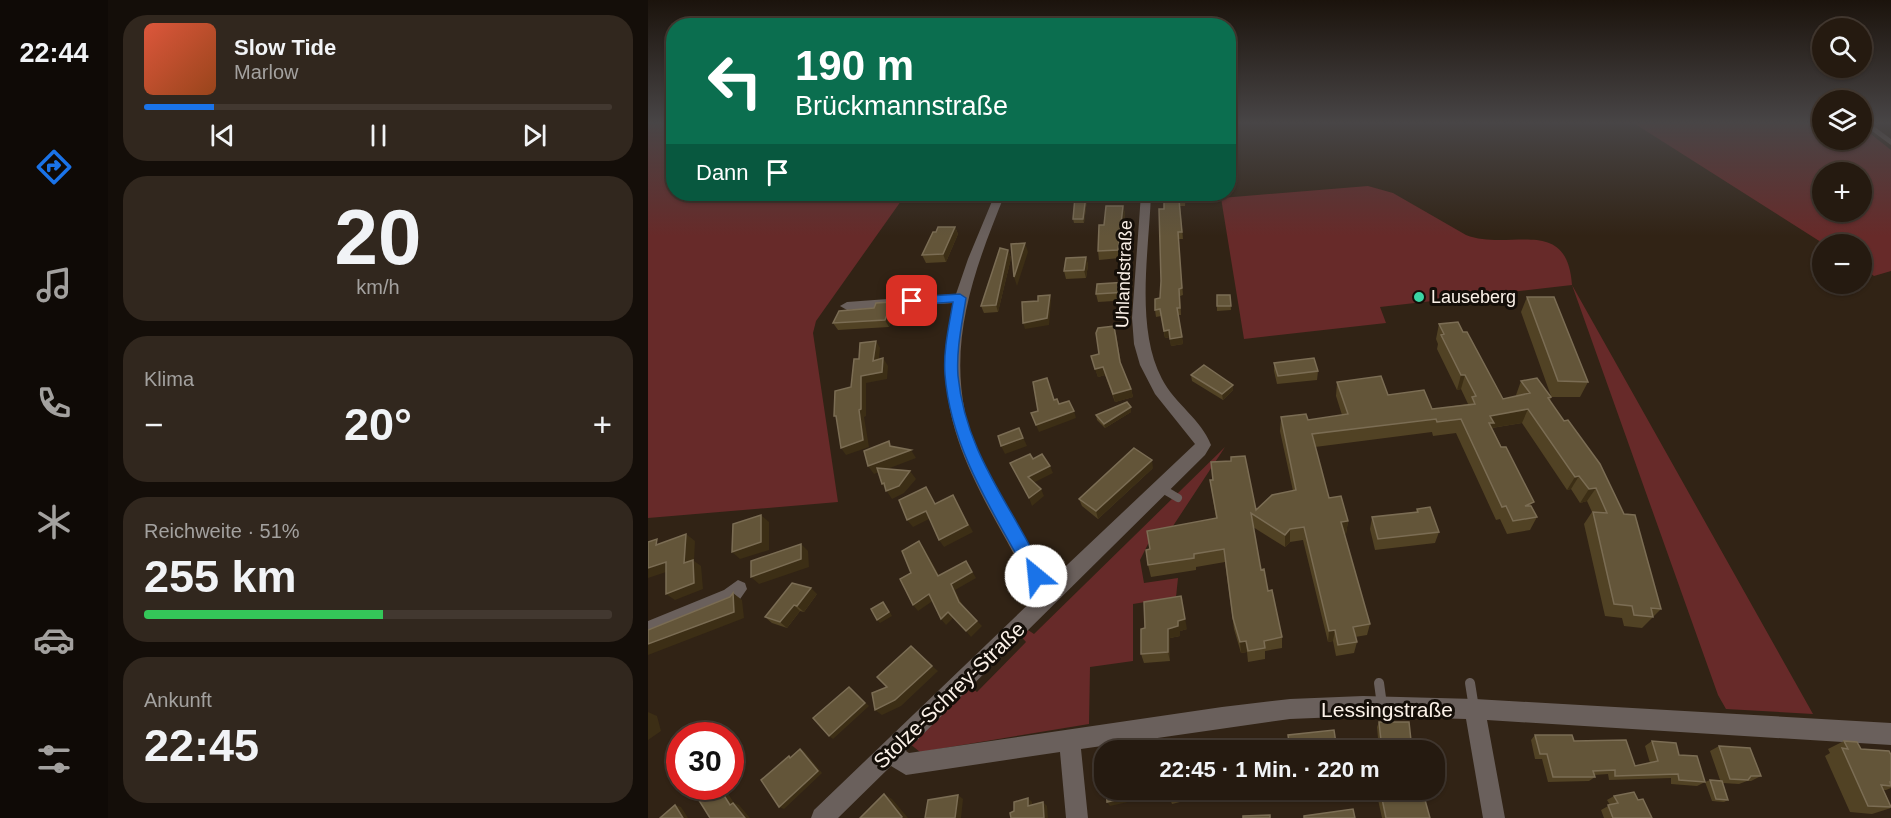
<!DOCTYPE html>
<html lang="de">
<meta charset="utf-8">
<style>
body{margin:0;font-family:Helvetica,sans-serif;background:#31271e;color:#f1f3f6;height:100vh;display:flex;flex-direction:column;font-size:22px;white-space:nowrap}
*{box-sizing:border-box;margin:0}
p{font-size:20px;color:#a3a19f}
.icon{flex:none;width:33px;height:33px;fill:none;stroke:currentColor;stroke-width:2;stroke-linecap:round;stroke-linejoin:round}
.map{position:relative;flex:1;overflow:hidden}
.details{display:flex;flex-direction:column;gap:15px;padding:15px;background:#140e09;width:540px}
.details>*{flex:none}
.banner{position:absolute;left:18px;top:18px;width:570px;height:183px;border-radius:24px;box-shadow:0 2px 4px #0004,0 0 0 2px #423830;background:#0b6e4f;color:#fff;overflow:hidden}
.controls{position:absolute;left:1164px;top:18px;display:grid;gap:12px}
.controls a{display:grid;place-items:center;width:60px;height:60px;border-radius:50%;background:#251a10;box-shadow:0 2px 4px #0004,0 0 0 2px #423830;font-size:30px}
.speed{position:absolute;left:18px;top:722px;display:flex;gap:12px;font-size:30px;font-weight:700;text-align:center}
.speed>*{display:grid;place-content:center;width:78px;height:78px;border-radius:50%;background:#251a10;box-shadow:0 2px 4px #0004,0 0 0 2px #423830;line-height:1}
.speed .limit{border:9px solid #d22;background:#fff;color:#111}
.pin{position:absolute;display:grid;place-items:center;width:51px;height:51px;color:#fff;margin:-26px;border-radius:12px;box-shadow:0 3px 9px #0006}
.me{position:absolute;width:66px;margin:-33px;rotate:332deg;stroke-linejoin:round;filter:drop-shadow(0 0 4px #0008)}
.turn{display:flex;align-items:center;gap:21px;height:126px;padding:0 30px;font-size:27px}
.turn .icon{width:78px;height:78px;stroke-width:2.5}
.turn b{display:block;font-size:42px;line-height:51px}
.then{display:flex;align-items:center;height:57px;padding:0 30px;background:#0003;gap:12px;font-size:22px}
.big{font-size:45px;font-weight:700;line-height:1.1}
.details .widget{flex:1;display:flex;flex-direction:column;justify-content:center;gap:9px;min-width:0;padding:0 21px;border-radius:24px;background:#31271e}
.details .dial{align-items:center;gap:0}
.dial b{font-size:78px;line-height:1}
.song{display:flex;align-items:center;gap:18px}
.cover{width:72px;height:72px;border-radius:9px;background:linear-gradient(135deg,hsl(10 70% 55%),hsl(20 70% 35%))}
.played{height:6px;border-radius:3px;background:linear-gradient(90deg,#1a73e8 15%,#423830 15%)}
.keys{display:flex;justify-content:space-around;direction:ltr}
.heat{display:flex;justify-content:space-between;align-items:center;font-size:33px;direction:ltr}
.charge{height:9px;border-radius:4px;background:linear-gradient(90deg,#34c759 51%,#423830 0)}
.trip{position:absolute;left:446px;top:740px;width:351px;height:60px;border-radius:24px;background:#251a10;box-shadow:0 2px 4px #0004,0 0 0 2px #423830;font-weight:700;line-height:60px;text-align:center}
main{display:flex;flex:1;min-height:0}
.tabs{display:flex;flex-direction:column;width:108px;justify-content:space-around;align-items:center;background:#0f0a06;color:#a3a19f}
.tabs .icon{width:42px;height:42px}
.tabs .selected{color:#1a73e8}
.tabs b{font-size:27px;color:#f1f3f6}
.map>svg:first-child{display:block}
.green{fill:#672a29;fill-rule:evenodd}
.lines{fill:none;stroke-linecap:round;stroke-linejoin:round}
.lane-far2{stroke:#6a605c;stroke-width:5}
.lane-far1{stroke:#6a605c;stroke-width:8}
.lane{stroke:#6a605c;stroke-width:10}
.street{fill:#6a605c;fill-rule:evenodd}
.wall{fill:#514224}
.shaded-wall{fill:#3c2e15}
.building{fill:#635539;stroke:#7b6d54;stroke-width:1.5}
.route{fill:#1a73e8;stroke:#114b97;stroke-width:1.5}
.poi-dot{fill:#3bd4a4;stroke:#140e08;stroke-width:2}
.labels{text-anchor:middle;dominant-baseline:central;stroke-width:6;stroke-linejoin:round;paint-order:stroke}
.street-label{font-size:18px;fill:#fbf1e8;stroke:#140e08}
.poi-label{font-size:18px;fill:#fbf1e8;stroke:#140e08;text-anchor:start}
.near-street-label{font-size:21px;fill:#fbf1e8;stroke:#140e08}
</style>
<main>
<nav class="tabs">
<b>22:44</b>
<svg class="icon selected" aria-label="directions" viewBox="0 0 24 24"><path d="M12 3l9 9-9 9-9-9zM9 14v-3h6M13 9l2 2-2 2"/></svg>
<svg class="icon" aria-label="music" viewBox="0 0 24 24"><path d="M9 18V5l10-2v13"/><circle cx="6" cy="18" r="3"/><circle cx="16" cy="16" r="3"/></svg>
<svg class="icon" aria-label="phone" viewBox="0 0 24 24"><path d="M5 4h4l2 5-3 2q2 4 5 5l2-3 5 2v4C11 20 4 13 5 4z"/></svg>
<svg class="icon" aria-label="climate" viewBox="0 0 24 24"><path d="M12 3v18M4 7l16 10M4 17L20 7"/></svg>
<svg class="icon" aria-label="car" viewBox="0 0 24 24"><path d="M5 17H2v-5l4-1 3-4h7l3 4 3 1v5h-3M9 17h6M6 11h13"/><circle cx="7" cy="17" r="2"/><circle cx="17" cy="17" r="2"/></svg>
<svg class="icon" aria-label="filters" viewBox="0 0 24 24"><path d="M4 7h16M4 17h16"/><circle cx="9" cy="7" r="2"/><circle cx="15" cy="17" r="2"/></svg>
</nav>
<section class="details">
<div class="widget">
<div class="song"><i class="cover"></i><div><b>Slow Tide</b><p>Marlow</p></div></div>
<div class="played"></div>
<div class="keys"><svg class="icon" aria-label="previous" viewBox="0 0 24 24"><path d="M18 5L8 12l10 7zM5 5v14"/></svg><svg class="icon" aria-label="pause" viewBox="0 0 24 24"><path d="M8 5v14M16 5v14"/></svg><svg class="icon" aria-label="next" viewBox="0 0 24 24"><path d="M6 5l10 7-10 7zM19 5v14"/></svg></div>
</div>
<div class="widget dial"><b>20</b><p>km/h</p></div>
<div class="widget"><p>Klima</p>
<div class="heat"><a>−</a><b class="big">20°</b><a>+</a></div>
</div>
<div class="widget"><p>Reichweite · 51%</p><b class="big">255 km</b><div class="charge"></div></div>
<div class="widget"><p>Ankunft</p><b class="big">22:45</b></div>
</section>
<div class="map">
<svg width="1243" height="818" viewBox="0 0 1243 818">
<rect width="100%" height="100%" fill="#312315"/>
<g class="green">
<polygon points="0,122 25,122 26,194 258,194 168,321 165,333 190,502 0,518"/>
<path d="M984 122H1174V140H1214V127L1243 150V271L1226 276 1214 268V244H1176ZM1174 172H1214V212H1174Z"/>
<path d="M720 186 745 193 818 235C862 252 919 214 924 285L1165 714 1078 709 1070 695 924 285 732 307 738 323 596 339 573 198Z"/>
<polygon points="577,447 523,529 500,544 492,560 496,583 530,578 528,597 485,604 485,661 442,667 441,724 272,752 262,744 319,684 329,692 378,642 371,634 377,628 386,634"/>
</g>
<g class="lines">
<polyline class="lane-far2" points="1216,122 1243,142"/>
<polyline class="lane-far1" points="513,488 530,498"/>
<g class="lane">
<polyline points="731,683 734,705"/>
<polyline points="822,683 826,708"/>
</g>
<g class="street">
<path d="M347 194H357C321 282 291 365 332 458 351 501 379 541 401 582L547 444 507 394 492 365 486 344 484 318 493 194H503C501 251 487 328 514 379 527 404 553 419 563 445L557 455 258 751 261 753 574 707 642 699 715 696 827 699 1243 723V745L839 720 857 818H835L818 719 715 716 642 719 433 749 440 818H418L412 752 258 775 243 766 190 818H163L166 810 390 595C377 578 367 555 356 536 311 456 283 396 306 303L199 310 192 306 199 302 308 294 320 259Z"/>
<polygon points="90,580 97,583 99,589 90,602 0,639 0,621 76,590"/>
</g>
</g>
<g class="wall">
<polygon points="538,194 537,206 532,206 535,239 530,239 535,295 532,296 533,315 530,315 535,344 523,346 522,337 517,338 513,316 508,317 507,310 512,298 513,281 516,209"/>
<polygon points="438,196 439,200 436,223 426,223 425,219"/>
<polygon points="475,206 477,214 472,258 451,260 450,251 456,225"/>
<polygon points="307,227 310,234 298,262 278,263 274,255"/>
<polygon points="360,250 363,258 350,312 336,313 333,306"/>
<polygon points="438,257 440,265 438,278 418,279 416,271"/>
<polygon points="480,282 482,300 450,302 448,294"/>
<polygon points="569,295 582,295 583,310 569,311"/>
<polygon points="879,297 940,382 932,397 903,397 902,401 1013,609 994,628 976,626 974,618 957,616 936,524 944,512 939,501 932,503 923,489 919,490 874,423 844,428 889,517 882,530 859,534 852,519 848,520 808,433 785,436 784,432 667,447 681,498 700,521 698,534 696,534 722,624 719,635 707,637 709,642 706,653 688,656 685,641 680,642 655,540 642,542 637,547 605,527 613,570 634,637 634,648 617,651 617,659 600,662 599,652 593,653 586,629 577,562 548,567 548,570 503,577 500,565 502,549 568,518 562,480 608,510 645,491 632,431 633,417 660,420 694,415 688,396 689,382 740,395 784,409 820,404 813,389 809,390 789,349 790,344 788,339 791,324 815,332 855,399 868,396 868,395 873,381 903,396 873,312"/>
<polygon points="226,308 248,309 241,327 190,330 185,323"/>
<polygon points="468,334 473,364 483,389 485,397 467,402 457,375 450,377 443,356 451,354"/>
<polygon points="626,363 670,371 669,380 629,384 626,371"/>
<polygon points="543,375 585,385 585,390 575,400 544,381"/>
<polygon points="483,407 483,412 457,428 449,420 448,415"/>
<polygon points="505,468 450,519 434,506 431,499"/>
<polygon points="769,509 791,532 787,543 727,550 722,529 724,517 768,512"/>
<polygon points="169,594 156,612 152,611 139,628 124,623 117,617"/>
<polygon points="493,629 539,629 532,631 532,636 522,638 522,661 496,663 493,654"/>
<polygon points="731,722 764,750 731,750 729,727"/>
<polygon points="887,735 926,741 987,766 1002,763 997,746 1004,741 1031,755 1057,782 1049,786 1023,784 1023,778 961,780 960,774 946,775 947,777 941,781 900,782 894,759 887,759 883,740"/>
<polygon points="1196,741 1213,749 1243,755 1243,788 1238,790 1235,790 1243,808 1224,814 1202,812 1177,756 1182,753 1180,749"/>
<polygon points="1071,746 1113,776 1103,781 1099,781 1091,784 1075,783 1080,800 1076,802 1064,801 1057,782 1062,780 1072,780 1062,751"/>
<polygon points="547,789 548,798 524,804 522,799"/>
<polygon points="732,789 782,818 734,818 729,795"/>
<polygon points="966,796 990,800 1004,818 956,818 953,810 962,805 959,800"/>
</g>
<g class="shaded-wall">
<polygon points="438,196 439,200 436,223 435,219"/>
<polygon points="475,206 477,214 472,258 470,250"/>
<polygon points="307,227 310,234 298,262 295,254"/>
<polygon points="377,243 380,252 369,286 366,277"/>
<polygon points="360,250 363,258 350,312 348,305"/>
<polygon points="438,257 440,265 438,278 436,270"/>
<polygon points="402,295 403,301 401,325 377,329 375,323"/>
<polygon points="244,302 248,309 241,327 237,320"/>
<polygon points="521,330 522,337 517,338 516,331"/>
<polygon points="534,337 535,344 523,346 522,339"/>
<polygon points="228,341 232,348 230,368 225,361"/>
<polygon points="235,358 240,366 239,379 218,383 218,416 216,417 221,447 198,455 193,448 211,410 213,376"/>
<polygon points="455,367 457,375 450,377 447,369"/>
<polygon points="813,375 817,375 813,389 809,390"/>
<polygon points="585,385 585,390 575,400 574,394"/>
<polygon points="483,389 485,397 467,402 465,394"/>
<polygon points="483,407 483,412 457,428 456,424"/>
<polygon points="880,409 874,423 843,428 840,436 842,416"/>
<polygon points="426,411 428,418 391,432 388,425"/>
<polygon points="371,428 379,446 357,454 353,446"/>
<polygon points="263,450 268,458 226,474 220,466"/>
<polygon points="504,460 505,468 450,519 448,511"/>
<polygon points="402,466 405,473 383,484 380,477"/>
<polygon points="262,471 268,479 256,493 244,499 234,484"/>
<polygon points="931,476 923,489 919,490 927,477"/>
<polygon points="948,488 939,501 932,503 941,489"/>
<polygon points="393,489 396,496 384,506 381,498"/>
<polygon points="305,495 325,532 296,547 291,540"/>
<polygon points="278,511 283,518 265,527 259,520"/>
<polygon points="113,515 121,522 121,550 92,559 84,552"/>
<polygon points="700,521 698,534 691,535 693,522"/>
<polygon points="642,529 642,542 637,547 637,535"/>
<polygon points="38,534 47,541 46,561 53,566 55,589 27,600 18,594 36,563"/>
<polygon points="271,541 276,548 295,582 290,576"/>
<polygon points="153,544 160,551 161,567 111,584 103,577"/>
<polygon points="318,561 328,578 307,590 316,608 311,602 303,584"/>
<polygon points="18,562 27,569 0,578 0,568"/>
<polygon points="163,588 169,594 156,612 149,606"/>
<polygon points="85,593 94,600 96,618 0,655 0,644 86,612"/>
<polygon points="281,594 286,600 270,611 265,605"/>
<polygon points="533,596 539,629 532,631 532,636 522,638 522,661 520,652 520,629 530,621"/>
<polygon points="235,602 238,605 244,616 232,623 229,620"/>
<polygon points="146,605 152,611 139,628 132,622"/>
<polygon points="300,612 305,618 298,625 293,619"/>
<polygon points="329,621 334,626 323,637 318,631"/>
<polygon points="687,630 685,641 680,642 681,631"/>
<polygon points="598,641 599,652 593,653 592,642"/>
<polygon points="284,666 290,671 253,706 234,715 227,710"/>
<polygon points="201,687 221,706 185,739 181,736"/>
<polygon points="0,712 9,716 13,731 0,740"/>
<polygon points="152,749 156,751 174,773 136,809 131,807"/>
<polygon points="70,786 75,786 86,803 91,805 102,818 97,818 82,805"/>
<polygon points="490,789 492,789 493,799 462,806 459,802"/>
<polygon points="236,794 244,799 260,818 253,818"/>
<polygon points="310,795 315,799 313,818 307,818"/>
<polygon points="380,798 384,802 385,810 380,806"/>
<polygon points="395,802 399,806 400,818 396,818"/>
<polygon points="27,805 33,807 40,818 35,818"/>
</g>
<g class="building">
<polygon points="516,194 537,194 537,199 531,200 534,232 530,232 534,288 531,289 532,308 529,308 534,337 522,339 521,330 516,331 512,309 507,310 507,299 512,298 513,281 511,209 516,209"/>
<polygon points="438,196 435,219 425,219 427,197"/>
<polygon points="458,206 475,206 470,250 450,251 451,225 456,225"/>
<polygon points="290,227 307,227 295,254 274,255 285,232 288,232"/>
<polygon points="377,243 366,277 363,244"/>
<polygon points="352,248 360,250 348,305 333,306"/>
<polygon points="438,257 436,270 416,271 418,258"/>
<polygon points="480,282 480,292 448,294 449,284"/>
<polygon points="402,295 399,318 375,323 374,302 390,301 390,296"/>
<polygon points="569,295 582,295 583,306 569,306"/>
<polygon points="879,297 906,297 940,382 910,381"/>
<polygon points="244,302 237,320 185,323 191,311 226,308 228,303"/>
<polygon points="810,322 815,332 819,332 855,399 882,393 873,381 889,378 903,397 900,398 916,421 920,420 952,464 976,514 987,515 1013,609 1003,608 1005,617 986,615 984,606 966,604 945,512 959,513 948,488 941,489 931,476 927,477 880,409 842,416 846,423 841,423 853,447 858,447 886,502 877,506 883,506 889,517 865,521 858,506 854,507 813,419 789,422 788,419 664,434 681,498 693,496 700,521 693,522 722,624 705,627 709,642 690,645 687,630 681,631 656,527 642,529 637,535 603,513 613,570 616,569 620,591 624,590 634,637 616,641 617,648 600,651 598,641 592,642 585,618 576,549 546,554 546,558 500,565 498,550 502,549 499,531 569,518 562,480 565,480 563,462 583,461 583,457 597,456 608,510 624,495 648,490 633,417 658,414 660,420 700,414 689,382 733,376 740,395 776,390 784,409 827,404 824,397 828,396 817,375 813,375 793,335 796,334 791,324"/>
<polygon points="466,326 472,362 483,389 465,394 455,367 447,369 443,356 451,354 448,333 450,328"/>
<polygon points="228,341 225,361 235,358 234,372 213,376 213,409 211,410 215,440 193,448 188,416 186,416 187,391 203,387 206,359 211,359 212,343"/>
<polygon points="666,358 670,371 630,376 626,363"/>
<polygon points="556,365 585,385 574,394 543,375"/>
<polygon points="399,378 406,400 409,399 411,404 421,401 426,411 388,425 383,413 390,411 385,382"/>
<polygon points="479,402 483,407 456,424 448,415"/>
<polygon points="371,428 375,438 353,446 350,436"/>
<polygon points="241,441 242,446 263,450 220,466 216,451"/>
<polygon points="486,448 504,460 448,511 431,499"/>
<polygon points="382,454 385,459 394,454 402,466 380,477 393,489 381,498 362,463"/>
<polygon points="229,468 262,471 251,486 238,491 236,483 234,484"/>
<polygon points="278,487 287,504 305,495 320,525 291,540 278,511 259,520 251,500"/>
<polygon points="782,507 791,532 730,539 724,517 770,512 769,509"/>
<polygon points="113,515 113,542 84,552 85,524"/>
<polygon points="38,534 36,563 45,560 46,583 18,594 18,562 0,568 0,542 9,539 8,545"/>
<polygon points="271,541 290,576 318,561 324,572 303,584 311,602 329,621 318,631 300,612 293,619 281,594 265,605 252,579 263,573 254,551"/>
<polygon points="153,544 153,559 103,577 103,561"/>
<polygon points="144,583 163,588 149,606 146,605 132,622 117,617"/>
<polygon points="85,593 86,612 0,644 0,630 82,597"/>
<polygon points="533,596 537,619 530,621 530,626 520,629 520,652 493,654 493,629 497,628 496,602"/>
<polygon points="235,602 241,612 229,620 223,609"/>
<polygon points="263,646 284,666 247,700 227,710 224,693 239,687 229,677"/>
<polygon points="201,687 217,703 181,736 165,718"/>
<polygon points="731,722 761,722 764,750 734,750"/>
<polygon points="686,730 689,750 642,750 640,735"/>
<polygon points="887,735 924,735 926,741 978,740 987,766 1010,761 1004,741 1028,743 1031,755 1049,756 1057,782 1031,780 1030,774 967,776 967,770 945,771 947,777 905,777 899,754 892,754"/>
<polygon points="1196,741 1209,742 1213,749 1241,751 1243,755 1243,782 1242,782 1243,786 1233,785 1243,807 1220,806 1194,748 1200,749"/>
<polygon points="1071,746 1102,748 1113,776 1103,776 1100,780 1082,779"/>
<polygon points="152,749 170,771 131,807 113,780 141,756 142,758"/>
<polygon points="1062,780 1074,781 1080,800 1068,799"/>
<polygon points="42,786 70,786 82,805 85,803 97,818 62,818"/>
<polygon points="458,789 490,789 490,795 459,802"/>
<polygon points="522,789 546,789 547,794 522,799"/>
<polygon points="732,789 774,789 782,818 738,818"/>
<polygon points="986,792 990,800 995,799 1004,818 965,818 960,805 970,803 966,796"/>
<polygon points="236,794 254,817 253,818 212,818"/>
<polygon points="310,795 307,818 277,818 280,800"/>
<polygon points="380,798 380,806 395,802 396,818 363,818 362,813 366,811 366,802"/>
<polygon points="27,805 35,818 12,818"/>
<polygon points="705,809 707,818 656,818 656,816"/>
<polygon points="622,815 622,818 595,818 595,816"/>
</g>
<linearGradient id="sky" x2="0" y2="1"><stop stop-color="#1b130c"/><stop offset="0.52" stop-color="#484546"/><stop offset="1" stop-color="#484546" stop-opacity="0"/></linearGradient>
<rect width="1243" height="236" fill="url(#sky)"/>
<path class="route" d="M312 294 318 298C314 324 308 350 310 376 318 456 365 506 397 576L394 581 388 584 383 581C348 516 303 451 297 375 295 351 301 326 305 302L264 305 258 301 264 297Z"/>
<circle class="poi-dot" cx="771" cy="297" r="6"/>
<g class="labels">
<g class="street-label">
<text transform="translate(476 274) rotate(-88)">Uhlandstraße</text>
</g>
<g class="poi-label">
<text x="783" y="297">Lauseberg</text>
</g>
<g class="near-street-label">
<text transform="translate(301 695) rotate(-44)">Stolze-Schrey-Straße</text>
<text x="739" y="709">Lessingstraße</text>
</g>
</g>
</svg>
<div class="controls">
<a><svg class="icon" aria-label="search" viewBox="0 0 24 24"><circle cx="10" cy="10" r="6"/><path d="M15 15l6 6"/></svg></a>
<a><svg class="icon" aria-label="layers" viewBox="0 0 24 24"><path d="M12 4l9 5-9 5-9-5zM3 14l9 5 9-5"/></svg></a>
<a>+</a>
<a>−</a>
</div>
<div class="speed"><div class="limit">30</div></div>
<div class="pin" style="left:264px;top:301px;background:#d93025"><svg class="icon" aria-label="arrive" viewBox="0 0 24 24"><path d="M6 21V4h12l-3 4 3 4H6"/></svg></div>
<svg class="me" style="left:388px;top:576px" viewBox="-20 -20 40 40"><circle r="19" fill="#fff"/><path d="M0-13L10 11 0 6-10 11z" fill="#1a73e8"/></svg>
<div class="trip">22:45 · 1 Min. · 220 m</div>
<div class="banner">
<div class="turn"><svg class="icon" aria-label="left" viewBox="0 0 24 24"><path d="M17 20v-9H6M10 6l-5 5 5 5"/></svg><div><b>190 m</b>Brückmannstraße</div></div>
<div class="then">Dann<svg class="icon" aria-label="arrive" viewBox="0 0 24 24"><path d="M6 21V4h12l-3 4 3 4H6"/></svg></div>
</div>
</div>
</main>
